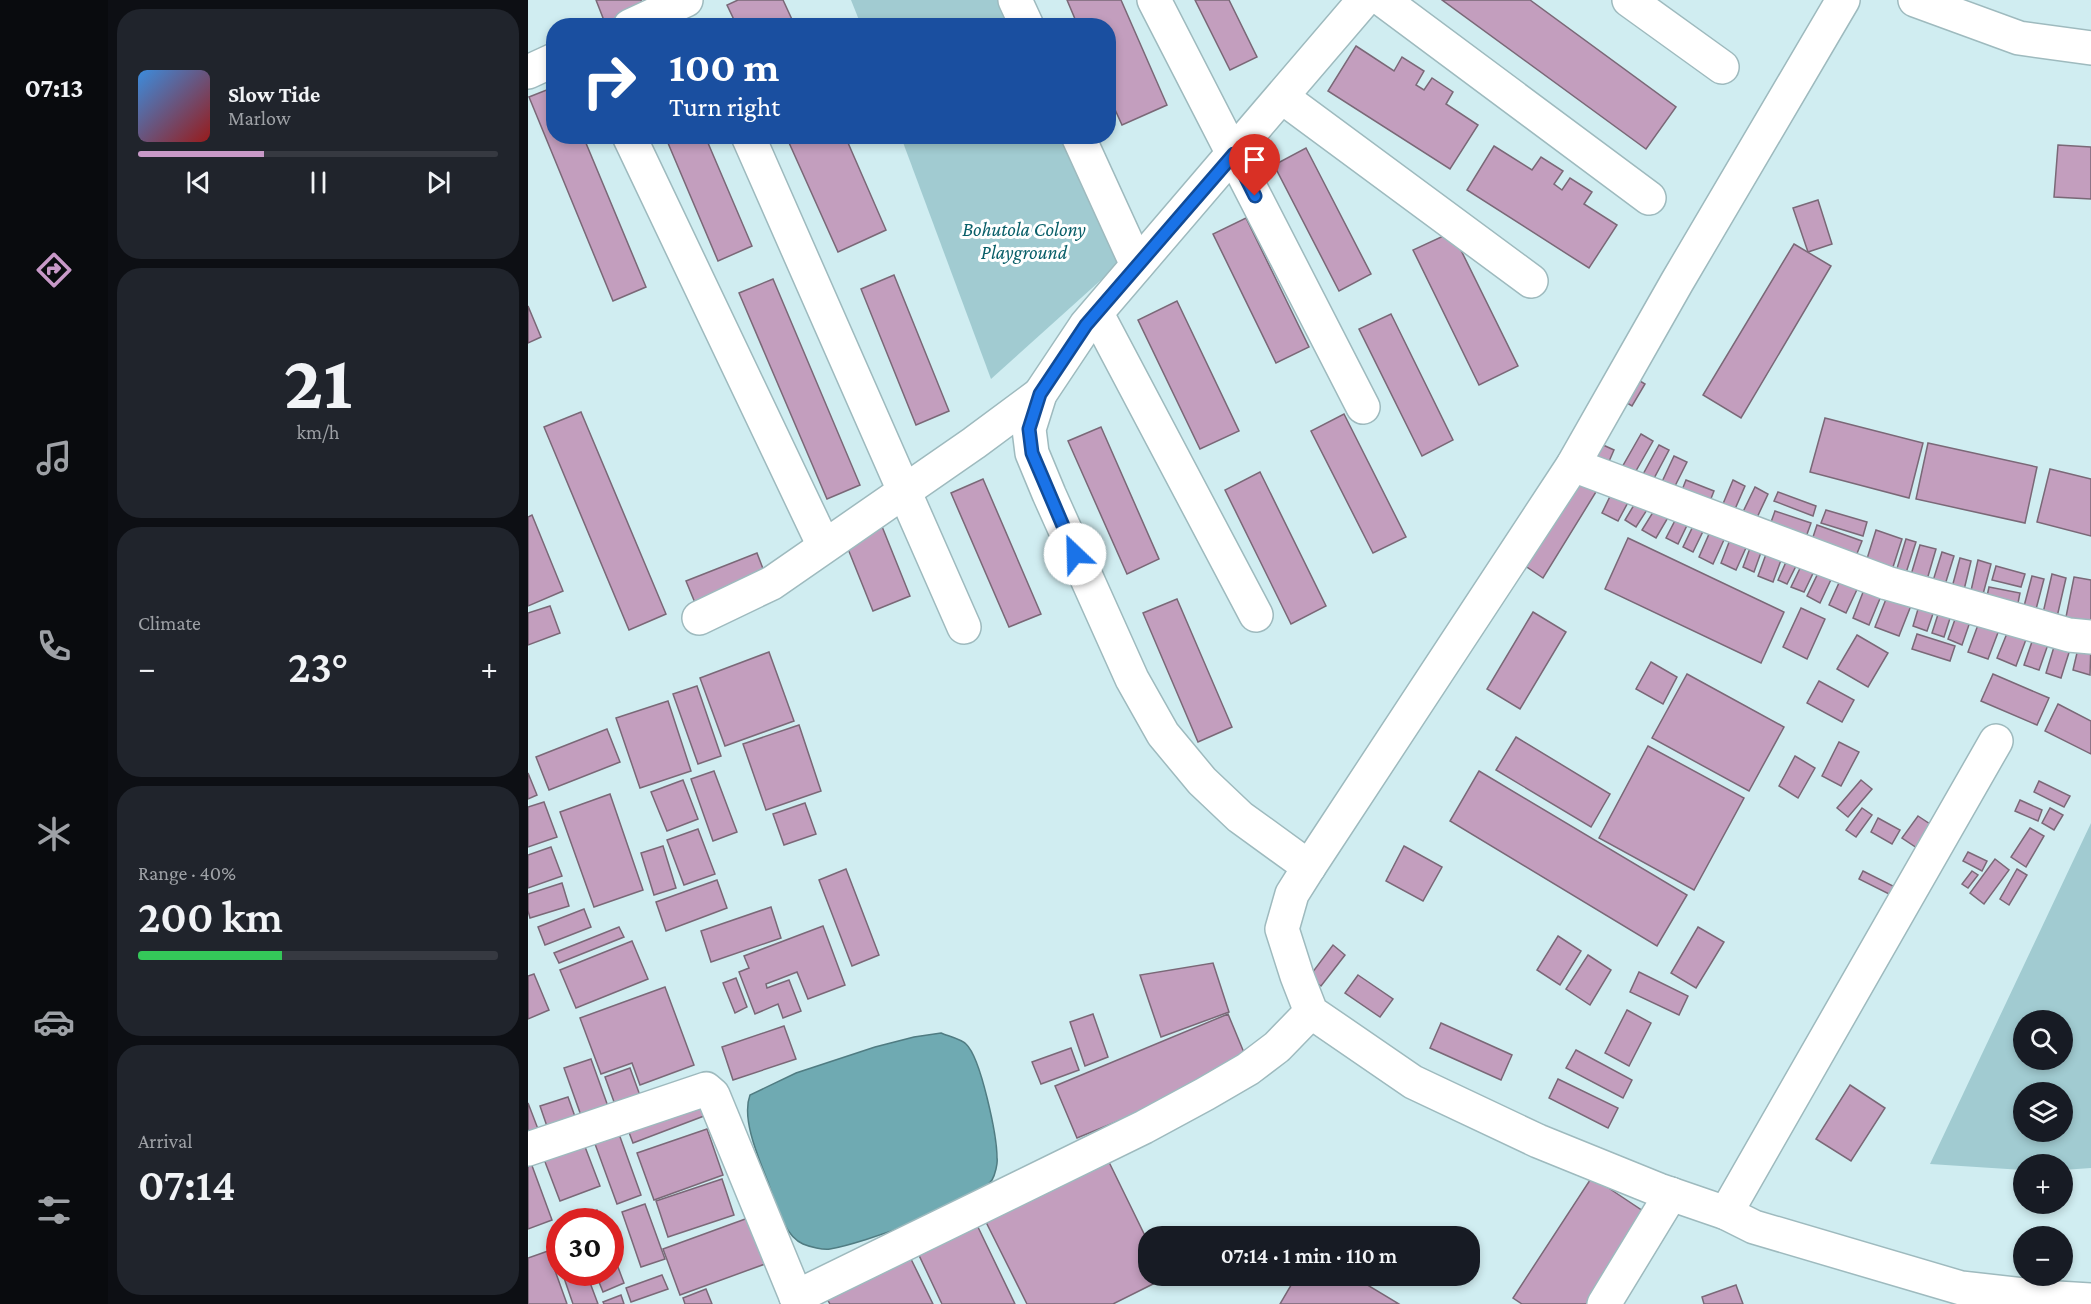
<!DOCTYPE html>
<meta charset="utf-8">
<style>
body{margin:0;font-family:"Crimson Pro",serif;background:#20242c;color:#f1f3f6;height:100vh;display:flex;flex-direction:column;font-size:22px;white-space:nowrap}
*{box-sizing:border-box;margin:0}
p{font-size:20px;color:#9ea1a6}
.icon{flex:none;width:33px;height:33px;fill:none;stroke:currentColor;stroke-width:2;stroke-linecap:round;stroke-linejoin:round}
.map{position:relative;flex:1;overflow:hidden}
.details{display:flex;flex-direction:column;gap:9px;padding:9px;background:#0d0f14;width:420px}
.details>*{flex:none}
.top-card{position:absolute;left:18px;top:18px;width:570px;height:126px;border-radius:24px;box-shadow:0 3px 9px #0003;background:#1a4fa0;color:#fff;overflow:hidden}
.buttons{position:absolute;left:1485px;top:1010px;display:grid;gap:12px}
.buttons a{display:grid;place-items:center;width:60px;height:60px;border-radius:50%;background:#171b24;box-shadow:0 3px 9px #0003;font-size:30px}
.speed{position:absolute;left:18px;top:1208px;display:flex;gap:12px;font-size:30px;font-weight:700;text-align:center}
.speed>*{display:grid;place-content:center;width:78px;height:78px;border-radius:50%;background:#171b24;box-shadow:0 3px 9px #0003;line-height:1}
.speed .limit{border:9px solid #d22;background:#fff;color:#111}
.pin{position:absolute;display:grid;place-items:center;width:51px;height:51px;color:#fff;margin:-62px -26px;border-radius:50% 50% 50% 0;rotate:-45deg;box-shadow:0 0 6px #0007}
.pin .icon{rotate:45deg}
.me{position:absolute;width:66px;margin:-33px;rotate:336deg;stroke-linejoin:round;filter:drop-shadow(0 0 4px #0008)}
.turn{display:flex;align-items:center;gap:21px;height:126px;padding:0 24px;font-size:27px}
.turn .icon{width:78px;height:78px;stroke-width:2.5}
.turn b{display:block;font-size:42px;line-height:51px}
.big{font-size:45px;font-weight:600;line-height:1.1}
.details .card{flex:1;display:flex;flex-direction:column;justify-content:center;gap:9px;min-width:0;padding:0 21px;border-radius:24px;background:#20242c}
.details .dial{align-items:center;gap:0}
.dial b{font-size:78px;line-height:1}
.song{display:flex;align-items:center;gap:18px}
.cover{width:72px;height:72px;border-radius:9px;background:linear-gradient(135deg,hsl(210 70% 55%),hsl(0 70% 35%))}
.played{height:6px;border-radius:3px;background:linear-gradient(90deg,#c899c8 35%,#363941 35%)}
.keys{display:flex;justify-content:space-around;direction:ltr}
.heat{display:flex;justify-content:space-between;align-items:center;font-size:33px;direction:ltr}
.charge{height:9px;border-radius:4px;background:linear-gradient(90deg,#34c759 40%,#363941 0)}
.trip{position:absolute;left:610px;top:1226px;width:342px;height:60px;border-radius:24px;background:#171b24;box-shadow:0 3px 9px #0003;font-weight:600;line-height:60px;text-align:center}
main{display:flex;flex:1;min-height:0}
.tabs{display:flex;flex-direction:column;width:108px;justify-content:space-around;align-items:center;background:#090b0e;color:#9ea1a6}
.tabs .icon{width:42px;height:42px}
.tabs .active{color:#c899c8}
.tabs b{font-size:27px;color:#f1f3f6}
.map>svg:first-child{display:block}
.green{fill:#a1cbd1;fill-rule:evenodd}
.water{fill:#6faab2;stroke:#507c82;stroke-width:1.5}
.building{fill:#c39ebe;stroke:#7a6877;stroke-width:1.5}
.lines{fill:none;stroke-linecap:round;stroke-linejoin:round}
.minor-casing{stroke:#9ebabe;stroke-width:36}
.minor{stroke:#fff;stroke-width:33}
.route-casing{stroke:#114b97;stroke-width:15}
.route{stroke:#1a73e8;stroke-width:10}
.labels{text-anchor:middle;dominant-baseline:central;stroke-width:6;stroke-linejoin:round;paint-order:stroke}
.park-label{font-size:20px;font-style:italic;fill:#095f69;stroke:#fff}
</style>
<main>
<nav class="tabs">
<b>07:13</b>
<svg class="icon active" aria-label="directions" viewBox="0 0 24 24"><path d="M12 3l9 9-9 9-9-9zM9 14v-3h6M13 9l2 2-2 2"/></svg>
<svg class="icon" aria-label="music" viewBox="0 0 24 24"><path d="M9 18V5l10-2v13"/><circle cx="6" cy="18" r="3"/><circle cx="16" cy="16" r="3"/></svg>
<svg class="icon" aria-label="phone" viewBox="0 0 24 24"><path d="M5 4h4l2 5-3 2q2 4 5 5l2-3 5 2v4C11 20 4 13 5 4z"/></svg>
<svg class="icon" aria-label="climate" viewBox="0 0 24 24"><path d="M12 3v18M4 7l16 10M4 17L20 7"/></svg>
<svg class="icon" aria-label="car" viewBox="0 0 24 24"><path d="M5 17H2v-5l4-1 3-4h7l3 4 3 1v5h-3M9 17h6M6 11h13"/><circle cx="7" cy="17" r="2"/><circle cx="17" cy="17" r="2"/></svg>
<svg class="icon" aria-label="filters" viewBox="0 0 24 24"><path d="M4 7h16M4 17h16"/><circle cx="9" cy="7" r="2"/><circle cx="15" cy="17" r="2"/></svg>
</nav>
<section class="details">
<div class="card">
<div class="song"><i class="cover"></i><div><b>Slow Tide</b><p>Marlow</p></div></div>
<div class="played"></div>
<div class="keys"><svg class="icon" aria-label="previous" viewBox="0 0 24 24"><path d="M18 5L8 12l10 7zM5 5v14"/></svg><svg class="icon" aria-label="pause" viewBox="0 0 24 24"><path d="M8 5v14M16 5v14"/></svg><svg class="icon" aria-label="next" viewBox="0 0 24 24"><path d="M6 5l10 7-10 7zM19 5v14"/></svg></div>
</div>
<div class="card dial"><b>21</b><p>km/h</p></div>
<div class="card"><p>Climate</p>
<div class="heat"><a>−</a><b class="big">23°</b><a>+</a></div>
</div>
<div class="card"><p>Range · 40%</p><b class="big">200 km</b><div class="charge"></div></div>
<div class="card"><p>Arrival</p><b class="big">07:14</b></div>
</section>
<div class="map">
<svg width="1563" height="1304" viewBox="0 0 1563 1304">
<rect width="100%" height="100%" fill="#d0edf1"/>
<g class="green">
<polygon points="323,0 474,0 486,25 333,25"/>
<polygon points="373,137 536,137 593,262 463,379"/>
<path d="M1563 823V1168L1535 1170 1534 1164H1496L1495 1170 1402 1164ZM1496 1020H1534V1059H1496ZM1496 1092H1534V1131H1496Z"/>
</g>
<path class="water" d="M413 1033C420 1036 433 1039 438 1044 453 1058 469 1136 469 1158 470 1163 467 1175 464 1180 448 1204 333 1244 302 1249 295 1250 282 1247 275 1244 255 1235 247 1201 240 1182 231 1159 213 1119 222 1095L268 1073 347 1047 386 1037Z"/>
<g class="building">
<polygon points="68,0 113,0 116,8 77,23"/>
<polygon points="210,0 255,0 267,26 209,26 199,5"/>
<polygon points="539,0 593,0 639,105 594,125 580,94 580,26 550,26"/>
<polygon points="667,0 701,0 729,57 702,70"/>
<polygon points="914,0 1002,0 1148,107 1118,149"/>
<polygon points="828,46 866,71 874,57 896,71 888,85 896,90 904,78 925,92 918,104 950,125 922,169 800,91"/>
<polygon points="26,87 26,136 55,136 118,287 85,301 1,97"/>
<polygon points="137,136 177,136 224,246 190,261"/>
<polygon points="258,136 317,136 358,230 310,252"/>
<polygon points="1530,145 1563,147 1563,199 1526,197"/>
<polygon points="966,146 1004,170 1013,157 1035,171 1026,184 1034,190 1042,178 1064,192 1056,204 1089,225 1061,268 939,190"/>
<polygon points="778,148 843,274 811,291 746,165"/>
<polygon points="1290,200 1304,244 1280,252 1265,208"/>
<polygon points="718,218 781,347 748,363 685,234"/>
<polygon points="924,232 990,366 951,385 885,250"/>
<polygon points="1266,244 1303,266 1213,418 1175,395"/>
<polygon points="366,275 421,411 388,425 333,289"/>
<polygon points="245,279 332,485 299,499 211,293"/>
<polygon points="649,301 711,431 672,449 610,320"/>
<polygon points="0,306 13,337 0,343"/>
<polygon points="863,314 925,440 894,456 831,329"/>
<polygon points="1102,375 1117,384 1104,406 1089,397"/>
<polygon points="53,412 138,614 101,630 16,427"/>
<polygon points="816,414 878,537 845,553 783,431"/>
<polygon points="1297,418 1395,443 1381,498 1282,472"/>
<polygon points="573,427 631,559 599,574 540,441"/>
<polygon points="1113,434 1125,441 1105,476 1093,469"/>
<polygon points="1064,440 1086,450 1079,466 1057,456"/>
<polygon points="1400,443 1509,467 1497,523 1388,499"/>
<polygon points="1131,445 1141,450 1123,484 1113,478"/>
<polygon points="1146,456 1159,462 1145,490 1133,484"/>
<polygon points="1522,469 1563,479 1563,536 1509,522"/>
<polygon points="732,472 798,606 763,624 697,490"/>
<polygon points="1049,473 1071,487 1015,578 993,563"/>
<polygon points="455,479 513,614 481,627 423,493"/>
<polygon points="1158,480 1186,491 1182,501 1154,490"/>
<polygon points="1205,480 1217,486 1204,516 1192,511"/>
<polygon points="1087,486 1104,495 1090,521 1074,513"/>
<polygon points="1227,487 1240,494 1226,524 1212,518"/>
<polygon points="1250,492 1288,506 1285,516 1246,501"/>
<polygon points="1112,495 1124,502 1108,527 1097,520"/>
<polygon points="1132,501 1145,509 1128,538 1114,530"/>
<polygon points="1298,510 1339,522 1335,536 1293,523"/>
<polygon points="1152,511 1163,517 1150,544 1138,538"/>
<polygon points="1247,511 1283,523 1278,537 1242,525"/>
<polygon points="4,515 35,591 0,606 0,517"/>
<polygon points="1169,518 1179,523 1165,552 1155,547"/>
<polygon points="353,524 382,596 345,611 316,539"/>
<polygon points="1185,525 1200,531 1185,564 1171,557"/>
<polygon points="1289,525 1334,541 1328,556 1284,540"/>
<polygon points="1348,530 1374,539 1364,570 1338,562"/>
<polygon points="1205,532 1222,539 1208,570 1193,563"/>
<polygon points="1100,538 1256,612 1233,663 1077,589"/>
<polygon points="1378,539 1388,542 1376,579 1367,575"/>
<polygon points="1225,540 1236,544 1226,572 1215,567"/>
<polygon points="1392,545 1408,549 1398,583 1382,578"/>
<polygon points="1241,546 1256,552 1245,582 1230,576"/>
<polygon points="1414,552 1426,556 1416,588 1404,584"/>
<polygon points="229,553 240,582 170,610 158,581"/>
<polygon points="1262,553 1272,558 1259,584 1250,580"/>
<polygon points="1277,558 1289,565 1276,592 1263,587"/>
<polygon points="1432,558 1443,561 1435,594 1423,591"/>
<polygon points="1450,560 1463,564 1454,598 1442,595"/>
<polygon points="1294,565 1307,571 1292,603 1279,596"/>
<polygon points="1468,566 1497,574 1493,587 1464,580"/>
<polygon points="1315,574 1333,581 1318,613 1301,605"/>
<polygon points="1524,574 1538,578 1529,617 1515,613"/>
<polygon points="1504,576 1516,579 1507,613 1495,610"/>
<polygon points="1546,577 1563,580 1563,627 1537,622"/>
<polygon points="1339,582 1356,589 1341,625 1325,618"/>
<polygon points="1461,587 1492,593 1489,608 1458,601"/>
<polygon points="1362,589 1386,598 1371,636 1347,627"/>
<polygon points="649,599 704,727 670,742 615,613"/>
<polygon points="1393,599 1408,605 1399,631 1385,626"/>
<polygon points="1413,605 1425,609 1416,637 1404,633"/>
<polygon points="22,606 32,633 0,645 0,613"/>
<polygon points="1273,608 1297,619 1279,659 1255,647"/>
<polygon points="1430,611 1444,616 1434,645 1420,639"/>
<polygon points="1005,612 1038,632 992,709 959,689"/>
<polygon points="1454,614 1474,622 1460,659 1440,652"/>
<polygon points="1484,621 1502,629 1488,666 1469,658"/>
<polygon points="1508,630 1523,636 1511,670 1496,665"/>
<polygon points="1389,634 1427,646 1422,661 1384,649"/>
<polygon points="1329,635 1360,653 1340,687 1309,669"/>
<polygon points="1529,637 1544,643 1533,678 1518,673"/>
<polygon points="1552,640 1563,643 1562,675 1545,670"/>
<polygon points="241,652 266,721 197,746 172,678"/>
<polygon points="1123,662 1149,677 1135,704 1108,689"/>
<polygon points="1159,674 1256,727 1221,791 1124,738"/>
<polygon points="1465,674 1521,698 1509,725 1453,701"/>
<polygon points="1291,681 1326,700 1314,722 1279,703"/>
<polygon points="169,686 193,756 170,764 145,694"/>
<polygon points="140,701 163,771 112,788 88,718"/>
<polygon points="1530,704 1563,721 1563,754 1517,731"/>
<polygon points="271,725 293,791 238,810 215,744"/>
<polygon points="79,729 92,762 21,790 8,757"/>
<polygon points="988,737 1082,794 1063,827 968,770"/>
<polygon points="1311,742 1331,752 1313,786 1294,776"/>
<polygon points="1120,746 1216,798 1166,890 1071,838"/>
<polygon points="1267,756 1287,768 1270,798 1251,786"/>
<polygon points="186,771 209,832 185,841 163,779"/>
<polygon points="951,771 1159,895 1129,946 922,821"/>
<polygon points="0,773 9,795 0,799"/>
<polygon points="155,780 170,819 139,831 123,792"/>
<polygon points="1333,780 1344,789 1320,817 1309,808"/>
<polygon points="1511,781 1542,796 1536,807 1506,792"/>
<polygon points="82,794 115,890 66,907 32,812"/>
<polygon points="1492,800 1514,810 1510,821 1487,811"/>
<polygon points="16,802 29,837 0,847 0,807"/>
<polygon points="277,803 288,834 256,845 245,814"/>
<polygon points="1334,808 1344,815 1328,837 1318,830"/>
<polygon points="1522,808 1535,815 1526,830 1514,823"/>
<polygon points="1390,816 1405,826 1389,848 1374,838"/>
<polygon points="1350,818 1372,830 1364,844 1343,832"/>
<polygon points="1502,828 1516,836 1498,867 1483,857"/>
<polygon points="170,829 187,874 156,885 139,840"/>
<polygon points="135,846 148,888 126,895 113,853"/>
<polygon points="876,846 914,867 895,901 858,881"/>
<polygon points="23,847 34,876 0,888 0,855"/>
<polygon points="1440,852 1459,861 1454,871 1435,861"/>
<polygon points="1467,859 1481,870 1456,904 1442,893"/>
<polygon points="318,869 351,955 324,966 291,880"/>
<polygon points="1489,869 1499,875 1481,905 1472,899"/>
<polygon points="1335,871 1369,888 1365,896 1331,879"/>
<polygon points="1444,871 1450,875 1440,888 1434,884"/>
<polygon points="189,880 199,908 138,931 128,902"/>
<polygon points="34,883 41,906 2,918 0,911 0,894"/>
<polygon points="243,907 253,938 183,962 173,931"/>
<polygon points="56,909 63,927 17,945 10,927"/>
<polygon points="295,926 317,985 280,999 269,972 238,984 239,988 261,980 273,1011 255,1018 250,1004 227,1014 211,972 221,968 216,956"/>
<polygon points="91,927 96,937 31,963 26,953"/>
<polygon points="1170,927 1196,942 1168,988 1143,973"/>
<polygon points="1030,936 1053,951 1032,985 1009,970"/>
<polygon points="104,941 120,979 48,1008 32,970"/>
<polygon points="805,945 817,955 793,986 781,977"/>
<polygon points="1060,955 1083,970 1062,1005 1038,989"/>
<polygon points="685,963 701,1012 633,1037 612,975"/>
<polygon points="1111,972 1160,996 1151,1015 1102,992"/>
<polygon points="6,974 21,1010 0,1019 0,976"/>
<polygon points="830,975 865,999 852,1017 817,993"/>
<polygon points="208,978 219,1007 207,1013 195,983"/>
<polygon points="137,987 166,1065 112,1085 104,1063 73,1074 52,1018"/>
<polygon points="1099,1010 1123,1023 1101,1066 1077,1053"/>
<polygon points="565,1014 580,1057 557,1066 542,1022"/>
<polygon points="700,1014 722,1067 549,1138 527,1086"/>
<polygon points="913,1023 984,1055 973,1080 902,1048"/>
<polygon points="256,1026 268,1059 205,1080 194,1047"/>
<polygon points="543,1048 551,1070 513,1084 504,1062"/>
<polygon points="1048,1050 1104,1080 1095,1098 1038,1068"/>
<polygon points="63,1059 82,1112 55,1121 36,1068"/>
<polygon points="102,1068 114,1101 89,1110 77,1077"/>
<polygon points="1030,1079 1090,1108 1080,1128 1021,1098"/>
<polygon points="1322,1085 1357,1108 1323,1161 1288,1139"/>
<polygon points="40,1097 50,1125 22,1135 12,1106"/>
<polygon points="170,1100 176,1116 105,1143 99,1127"/>
<polygon points="0,1103 10,1129 0,1133"/>
<polygon points="179,1129 195,1175 126,1200 109,1153"/>
<polygon points="91,1134 113,1195 89,1204 67,1144"/>
<polygon points="54,1139 72,1186 32,1201 14,1154"/>
<polygon points="578,1156 621,1244 621,1275 636,1275 637,1278 585,1304 499,1304 455,1216"/>
<polygon points="3,1163 24,1220 0,1229 0,1164"/>
<polygon points="1064,1177 1118,1213 1059,1304 994,1304 985,1298"/>
<polygon points="194,1179 206,1215 140,1237 128,1201"/>
<polygon points="117,1204 137,1259 113,1267 94,1212"/>
<polygon points="69,1210 73,1221 48,1221 47,1218"/>
<polygon points="220,1218 237,1264 152,1295 135,1249"/>
<polygon points="448,1223 487,1304 414,1304 389,1251"/>
<polygon points="32,1237 32,1266 22,1240"/>
<polygon points="82,1246 96,1283 75,1292 67,1272 82,1272"/>
<polygon points="20,1251 39,1304 0,1304 0,1258"/>
<polygon points="381,1255 405,1304 302,1304 298,1297"/>
<polygon points="34,1272 58,1272 70,1304 45,1304"/>
<polygon points="134,1275 140,1289 103,1302 98,1288"/>
<polygon points="769,1275 827,1275 826,1277 871,1304 752,1304"/>
<polygon points="1208,1285 1215,1304 1176,1304 1174,1297"/>
<polygon points="178,1289 184,1304 157,1304 155,1298"/>
<polygon points="93,1295 96,1304 76,1304 75,1302"/>
</g>
<g class="lines">
<g class="minor-casing">
<g id="minor">
<polyline points="487,0 499,26"/>
<polyline points="626,0 835,407"/>
<polyline points="855,0 1121,198"/>
<polyline points="1101,0 1194,67"/>
<polyline points="1315,0 1149,282 1045,465 781,867 764,894 754,929 769,976 783,1012 885,1082 1010,1141 1131,1190 1198,1213 1226,1227 1433,1288 1513,1297 1563,1300"/>
<polyline points="1387,0 1491,38 1563,48"/>
<polyline points="102,26 158,0"/>
<polyline points="0,72 26,60"/>
<polyline points="754,97 1003,281"/>
<polyline points="101,136 296,546"/>
<polyline points="220,136 436,627"/>
<polyline points="550,136 609,265"/>
<polyline points="569,314 728,615"/>
<polyline points="1045,465 1359,583 1541,635 1563,637"/>
<polyline points="171,618 244,583 446,443 512,394"/>
<polyline points="781,867 712,817 674,781 635,734 604,679 521,494 504,453 501,429 512,394 558,325 836,0"/>
<polyline points="0,1149 178,1089 185,1095 271,1304"/>
<polyline points="1198,1213 1468,741"/>
<polyline points="268,1297 616,1127 677,1094 720,1069 749,1047 783,1012"/>
<polyline points="1076,1304 1143,1194"/>
</g>
</g>
<use href="#minor" class="minor"/>
</g>
<g class="lines">
<g class="route-casing">
<polyline id="route" points="547,554 504,453 501,429 512,394 558,325 706,154 727,196"/>
</g>
<use href="#route" class="route"/>
</g>
<g class="labels">
<g class="park-label">
<text x="496" y="229">Bohutola Colony<tspan x="496" dy="23">Playground</tspan></text>
</g>
</g>
</svg>
<div class="buttons">
<a><svg class="icon" aria-label="search" viewBox="0 0 24 24"><circle cx="10" cy="10" r="6"/><path d="M15 15l6 6"/></svg></a>
<a><svg class="icon" aria-label="layers" viewBox="0 0 24 24"><path d="M12 4l9 5-9 5-9-5zM3 14l9 5 9-5"/></svg></a>
<a>+</a>
<a>−</a>
</div>
<div class="speed"><div class="limit">30</div></div>
<div class="pin" style="left:727px;top:196px;background:#d93025"><svg class="icon" aria-label="arrive" viewBox="0 0 24 24"><path d="M6 21V4h12l-3 4 3 4H6"/></svg></div>
<svg class="me" style="left:547px;top:554px" viewBox="-20 -20 40 40"><circle r="19" fill="#fff"/><path d="M0-13L10 11 0 6-10 11z" fill="#1a73e8"/></svg>
<div class="trip">07:14 · 1 min · 110 m</div>
<div class="top-card">
<div class="turn"><svg class="icon" aria-label="right" viewBox="0 0 24 24"><path d="M7 20v-9h11M14 6l5 5-5 5"/></svg><div><b>100 m</b>Turn right</div></div>
</div>
</div>
</main>
